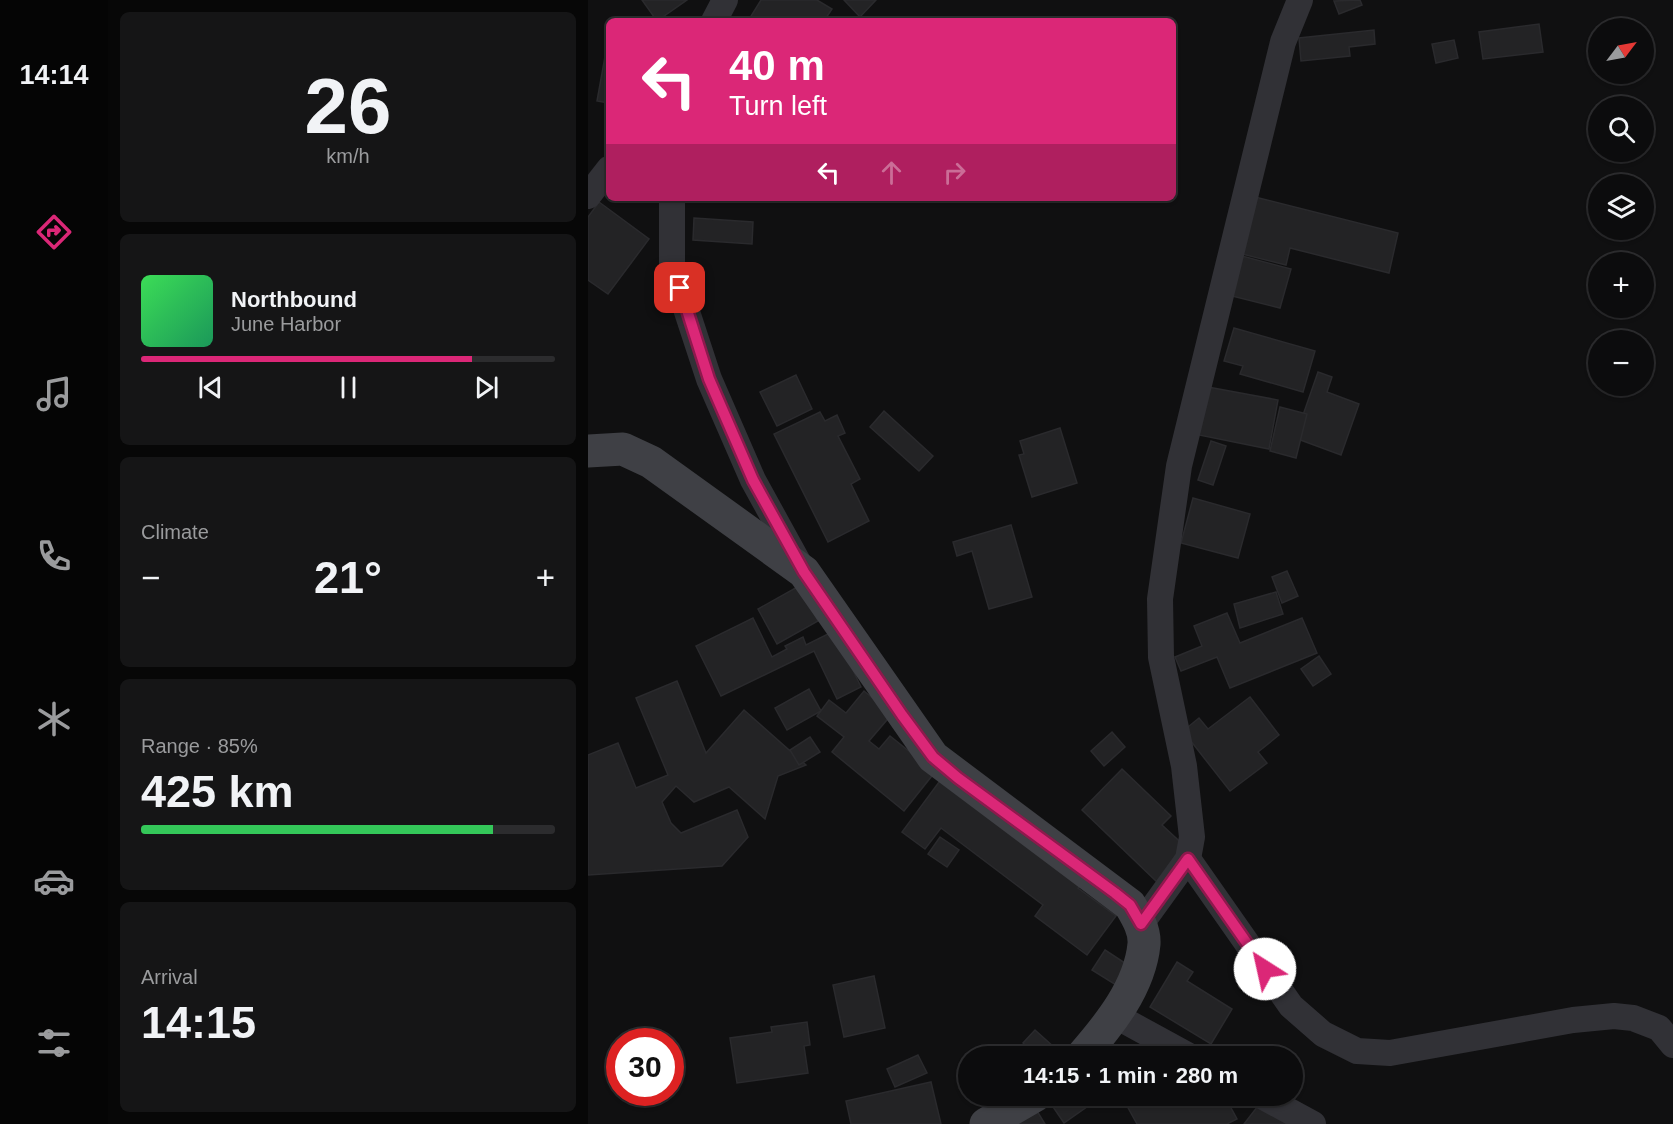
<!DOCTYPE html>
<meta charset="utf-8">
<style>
body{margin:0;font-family:Arial,sans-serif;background:#151516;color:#f1f3f6;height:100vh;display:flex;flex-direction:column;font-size:22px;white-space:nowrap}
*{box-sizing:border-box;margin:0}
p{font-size:20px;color:#9a9b9d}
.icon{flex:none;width:33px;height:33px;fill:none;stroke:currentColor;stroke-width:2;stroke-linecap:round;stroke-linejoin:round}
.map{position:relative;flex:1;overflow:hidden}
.side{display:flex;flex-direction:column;gap:12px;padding:12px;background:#070707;width:480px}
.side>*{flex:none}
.guide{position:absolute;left:18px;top:18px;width:570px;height:183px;border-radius:9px;box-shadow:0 2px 4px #0004,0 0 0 2px #2c2c2e;background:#db2777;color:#fff;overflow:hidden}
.needle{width:39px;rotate:58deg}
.fabs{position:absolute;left:1000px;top:18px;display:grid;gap:12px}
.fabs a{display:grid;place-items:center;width:66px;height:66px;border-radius:50%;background:#0c0c0d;box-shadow:0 2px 4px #0004,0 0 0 2px #2c2c2e;font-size:30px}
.speed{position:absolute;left:18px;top:1028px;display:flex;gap:12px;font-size:30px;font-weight:700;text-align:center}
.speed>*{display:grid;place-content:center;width:78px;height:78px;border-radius:50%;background:#0c0c0d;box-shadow:0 2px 4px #0004,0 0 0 2px #2c2c2e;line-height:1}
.speed .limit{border:9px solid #d22;background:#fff;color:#111}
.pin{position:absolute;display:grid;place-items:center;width:51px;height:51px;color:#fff;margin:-26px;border-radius:12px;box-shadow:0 3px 9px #0006}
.me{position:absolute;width:66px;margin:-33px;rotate:325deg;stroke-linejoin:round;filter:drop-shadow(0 0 4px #0008)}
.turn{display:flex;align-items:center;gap:21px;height:126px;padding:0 24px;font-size:27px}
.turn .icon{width:78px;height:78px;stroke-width:2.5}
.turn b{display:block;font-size:42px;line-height:51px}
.lanes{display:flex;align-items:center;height:57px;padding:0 24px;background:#0003;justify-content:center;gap:30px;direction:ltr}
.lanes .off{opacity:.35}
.big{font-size:45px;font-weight:600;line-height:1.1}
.side .tile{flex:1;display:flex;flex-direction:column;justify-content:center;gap:9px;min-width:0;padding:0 21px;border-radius:9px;background:#151516}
.side .dial{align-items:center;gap:0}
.dial b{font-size:78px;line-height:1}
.song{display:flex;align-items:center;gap:18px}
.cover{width:72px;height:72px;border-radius:9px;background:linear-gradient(135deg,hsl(130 70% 55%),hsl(150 70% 35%))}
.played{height:6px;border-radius:3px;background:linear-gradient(90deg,#db2777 80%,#2c2c2e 80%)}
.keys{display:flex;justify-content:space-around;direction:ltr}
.heat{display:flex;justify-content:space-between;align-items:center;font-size:33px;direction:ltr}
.charge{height:9px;border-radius:4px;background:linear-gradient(90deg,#34c759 85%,#2c2c2e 0)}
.trip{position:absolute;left:370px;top:1046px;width:345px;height:60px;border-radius:30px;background:#0c0c0d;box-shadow:0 2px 4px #0004,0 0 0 2px #2c2c2e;font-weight:600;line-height:60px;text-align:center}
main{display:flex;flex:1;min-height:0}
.dock{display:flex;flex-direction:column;width:108px;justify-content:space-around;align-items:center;background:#050505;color:#9a9b9d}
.dock .icon{width:42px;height:42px}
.dock .selected{color:#db2777}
.dock b{font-size:27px;color:#f1f3f6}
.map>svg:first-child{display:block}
.building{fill:#232325;stroke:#2a2a2d;stroke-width:1.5}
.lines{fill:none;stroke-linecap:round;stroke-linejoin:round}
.street{stroke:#313136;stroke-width:26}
.secondary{stroke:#3f4045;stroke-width:33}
.route-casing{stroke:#8e194d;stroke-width:15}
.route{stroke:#db2777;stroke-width:10}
</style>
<main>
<nav class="dock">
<b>14:14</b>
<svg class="icon selected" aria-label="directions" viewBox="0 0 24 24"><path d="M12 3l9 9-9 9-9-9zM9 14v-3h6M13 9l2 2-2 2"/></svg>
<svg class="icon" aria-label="music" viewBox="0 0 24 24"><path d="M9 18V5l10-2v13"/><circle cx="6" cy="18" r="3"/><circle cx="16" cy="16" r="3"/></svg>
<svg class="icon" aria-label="phone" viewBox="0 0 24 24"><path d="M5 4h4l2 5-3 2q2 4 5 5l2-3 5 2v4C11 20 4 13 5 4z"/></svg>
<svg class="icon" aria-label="climate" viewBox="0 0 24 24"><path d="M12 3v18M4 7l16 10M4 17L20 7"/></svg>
<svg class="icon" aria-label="car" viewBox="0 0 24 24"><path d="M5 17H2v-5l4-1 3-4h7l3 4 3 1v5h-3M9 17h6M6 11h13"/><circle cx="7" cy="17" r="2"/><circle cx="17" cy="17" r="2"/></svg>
<svg class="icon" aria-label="filters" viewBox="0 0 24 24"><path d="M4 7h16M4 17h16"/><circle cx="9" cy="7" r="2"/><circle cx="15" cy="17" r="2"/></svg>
</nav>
<section class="side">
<div class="tile dial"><b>26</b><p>km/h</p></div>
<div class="tile">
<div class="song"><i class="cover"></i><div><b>Northbound</b><p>June Harbor</p></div></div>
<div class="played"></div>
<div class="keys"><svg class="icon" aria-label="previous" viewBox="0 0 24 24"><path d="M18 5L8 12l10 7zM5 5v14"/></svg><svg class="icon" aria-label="pause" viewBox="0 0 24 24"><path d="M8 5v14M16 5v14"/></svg><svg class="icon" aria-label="next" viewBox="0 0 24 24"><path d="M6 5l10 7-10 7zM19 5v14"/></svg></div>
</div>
<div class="tile"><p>Climate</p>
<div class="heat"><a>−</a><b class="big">21°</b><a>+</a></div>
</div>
<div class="tile"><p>Range · 85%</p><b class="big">425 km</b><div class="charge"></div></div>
<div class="tile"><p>Arrival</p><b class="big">14:15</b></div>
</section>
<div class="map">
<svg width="1085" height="1124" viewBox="0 0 1085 1124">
<rect width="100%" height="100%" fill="#101011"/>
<g class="building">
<polygon points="54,0 99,0 69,21"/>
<polygon points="173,0 229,0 244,9 236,21 160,21"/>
<polygon points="256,0 288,0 272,17"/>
<polygon points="772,0 774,5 751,14 746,1"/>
<polygon points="951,24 955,52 895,59 891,32"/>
<polygon points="786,30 787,44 761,47 762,56 713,61 711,38"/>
<polygon points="866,40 870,58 848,63 844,44"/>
<polygon points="18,51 21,52 21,103 9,101"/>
<polygon points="667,197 810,233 801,273 702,248 698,265 654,254"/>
<polygon points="11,202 61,239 20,294 0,280 0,217"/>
<polygon points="106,218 165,222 164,244 105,240"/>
<polygon points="654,256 703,269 692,308 644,296"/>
<polygon points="646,328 727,351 715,392 652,374 655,366 636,361"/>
<polygon points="730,372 744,377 739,392 771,404 753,455 707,438"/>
<polygon points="208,375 224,409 189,426 172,392"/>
<polygon points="620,387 690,400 681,449 611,435"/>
<polygon points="692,407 719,414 708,458 682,451"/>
<polygon points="296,411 345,456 331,471 282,427"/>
<polygon points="232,412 237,421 249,415 257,433 250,436 272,479 263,484 281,521 240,542 186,434"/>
<polygon points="472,428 489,483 444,497 431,455 436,454 432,441"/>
<polygon points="623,441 638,446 625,485 610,480"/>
<polygon points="605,498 662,514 650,558 593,543"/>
<polygon points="423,525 444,597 401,609 384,551 369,556 365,542"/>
<polygon points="699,571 710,596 694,603 684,577"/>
<polygon points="211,586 230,621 189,644 170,609"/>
<polygon points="688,592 695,614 652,628 646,604"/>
<polygon points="639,613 652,643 714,618 729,653 642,688 629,657 593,671 587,657 614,646 606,626"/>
<polygon points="165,618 184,657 199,649 197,646 215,637 218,645 246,631 273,687 249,699 226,651 133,696 108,646"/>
<polygon points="731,656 743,674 725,686 713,669"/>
<polygon points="89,681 118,753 156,710 218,765 190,776 177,819 141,787 106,802 88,786 74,802 83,823 93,833 149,810 160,837 134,866 0,875 0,755 30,743 48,788 80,775 48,698"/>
<polygon points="221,689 233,711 199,730 187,708"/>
<polygon points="276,691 304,714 281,741 291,749 302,736 347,772 316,811 244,752 256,737 229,716 241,700 258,713"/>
<polygon points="662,697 691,735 670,752 679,763 642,791 595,731 611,718 620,729"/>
<polygon points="524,732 537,747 516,766 503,751"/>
<polygon points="222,737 232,752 211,765 202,750"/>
<polygon points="534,769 583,816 574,825 601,850 570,883 494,810"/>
<polygon points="354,778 494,883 490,888 528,916 499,955 447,916 455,905 353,828 337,849 314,832"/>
<polygon points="352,837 371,850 359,867 340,854"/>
<polygon points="517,950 540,965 528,985 504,970"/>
<polygon points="589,962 605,972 599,981 644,1009 623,1044 562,1007"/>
<polygon points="286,976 297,1028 256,1037 245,985"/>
<polygon points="219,1022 222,1045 216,1046 220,1073 149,1083 142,1038 184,1032 183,1027"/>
<polygon points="447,1030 467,1048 459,1056 449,1056 435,1043"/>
<polygon points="330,1055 339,1073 307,1087 299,1069"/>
<polygon points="343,1082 353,1124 263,1124 258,1101"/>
<polygon points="469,1095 507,1095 510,1099 476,1123 461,1101"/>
<polygon points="533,1095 636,1095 649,1119 639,1124 549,1124"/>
<polygon points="673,1102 703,1124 656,1124"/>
<polygon points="449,1111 457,1124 427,1124"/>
</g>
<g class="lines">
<g class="street">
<polyline points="126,21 137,0"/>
<polyline points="0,196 21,169"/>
<polyline points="84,198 84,266 121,379 165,480 214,569"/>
<polyline points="600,859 703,1006 735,1034 769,1051 802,1053 985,1020 1026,1016 1045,1018 1071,1028 1085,1045"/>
<polyline points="553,924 600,859 604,837 596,766 573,657 572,599 591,466 695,42 712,0"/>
<polyline points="528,1016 601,1056"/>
<polyline points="672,1095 725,1124"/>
</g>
<g class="secondary">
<path d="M0 451 35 449 63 462 216 572 345 757 542 905C549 917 557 930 556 944 552 987 521 1025 494 1056"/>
<polyline points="398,1124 448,1095"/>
</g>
</g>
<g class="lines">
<g class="route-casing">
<polyline id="route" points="92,288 121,379 165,480 216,572 314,715 345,757 370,778 527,893 542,905 553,924 600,859 677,969"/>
</g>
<use href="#route" class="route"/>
</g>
</svg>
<div class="fabs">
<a><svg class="needle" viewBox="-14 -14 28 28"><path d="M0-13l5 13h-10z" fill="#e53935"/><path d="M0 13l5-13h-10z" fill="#9a9b9d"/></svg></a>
<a><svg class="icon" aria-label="search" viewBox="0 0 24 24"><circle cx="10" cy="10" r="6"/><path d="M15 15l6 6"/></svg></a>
<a><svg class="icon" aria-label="layers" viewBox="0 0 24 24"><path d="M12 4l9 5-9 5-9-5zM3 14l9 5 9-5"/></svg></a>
<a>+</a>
<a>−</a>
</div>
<div class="speed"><div class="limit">30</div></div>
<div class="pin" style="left:92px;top:288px;background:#d93025"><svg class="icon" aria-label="arrive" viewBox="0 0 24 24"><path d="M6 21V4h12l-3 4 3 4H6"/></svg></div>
<svg class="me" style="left:677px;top:969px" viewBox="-20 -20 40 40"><circle r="19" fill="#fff"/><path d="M0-13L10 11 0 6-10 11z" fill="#db2777"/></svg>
<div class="trip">14:15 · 1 min · 280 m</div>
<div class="guide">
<div class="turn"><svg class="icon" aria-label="left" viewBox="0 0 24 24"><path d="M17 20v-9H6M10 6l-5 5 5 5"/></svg><div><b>40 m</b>Turn left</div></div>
<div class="lanes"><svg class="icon" aria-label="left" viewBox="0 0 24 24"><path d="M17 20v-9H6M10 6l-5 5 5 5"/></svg><svg class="icon off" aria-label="ahead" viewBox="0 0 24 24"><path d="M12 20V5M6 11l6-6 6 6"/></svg><svg class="icon off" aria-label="right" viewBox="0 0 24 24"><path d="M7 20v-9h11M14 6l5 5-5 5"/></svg></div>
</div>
</div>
</main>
